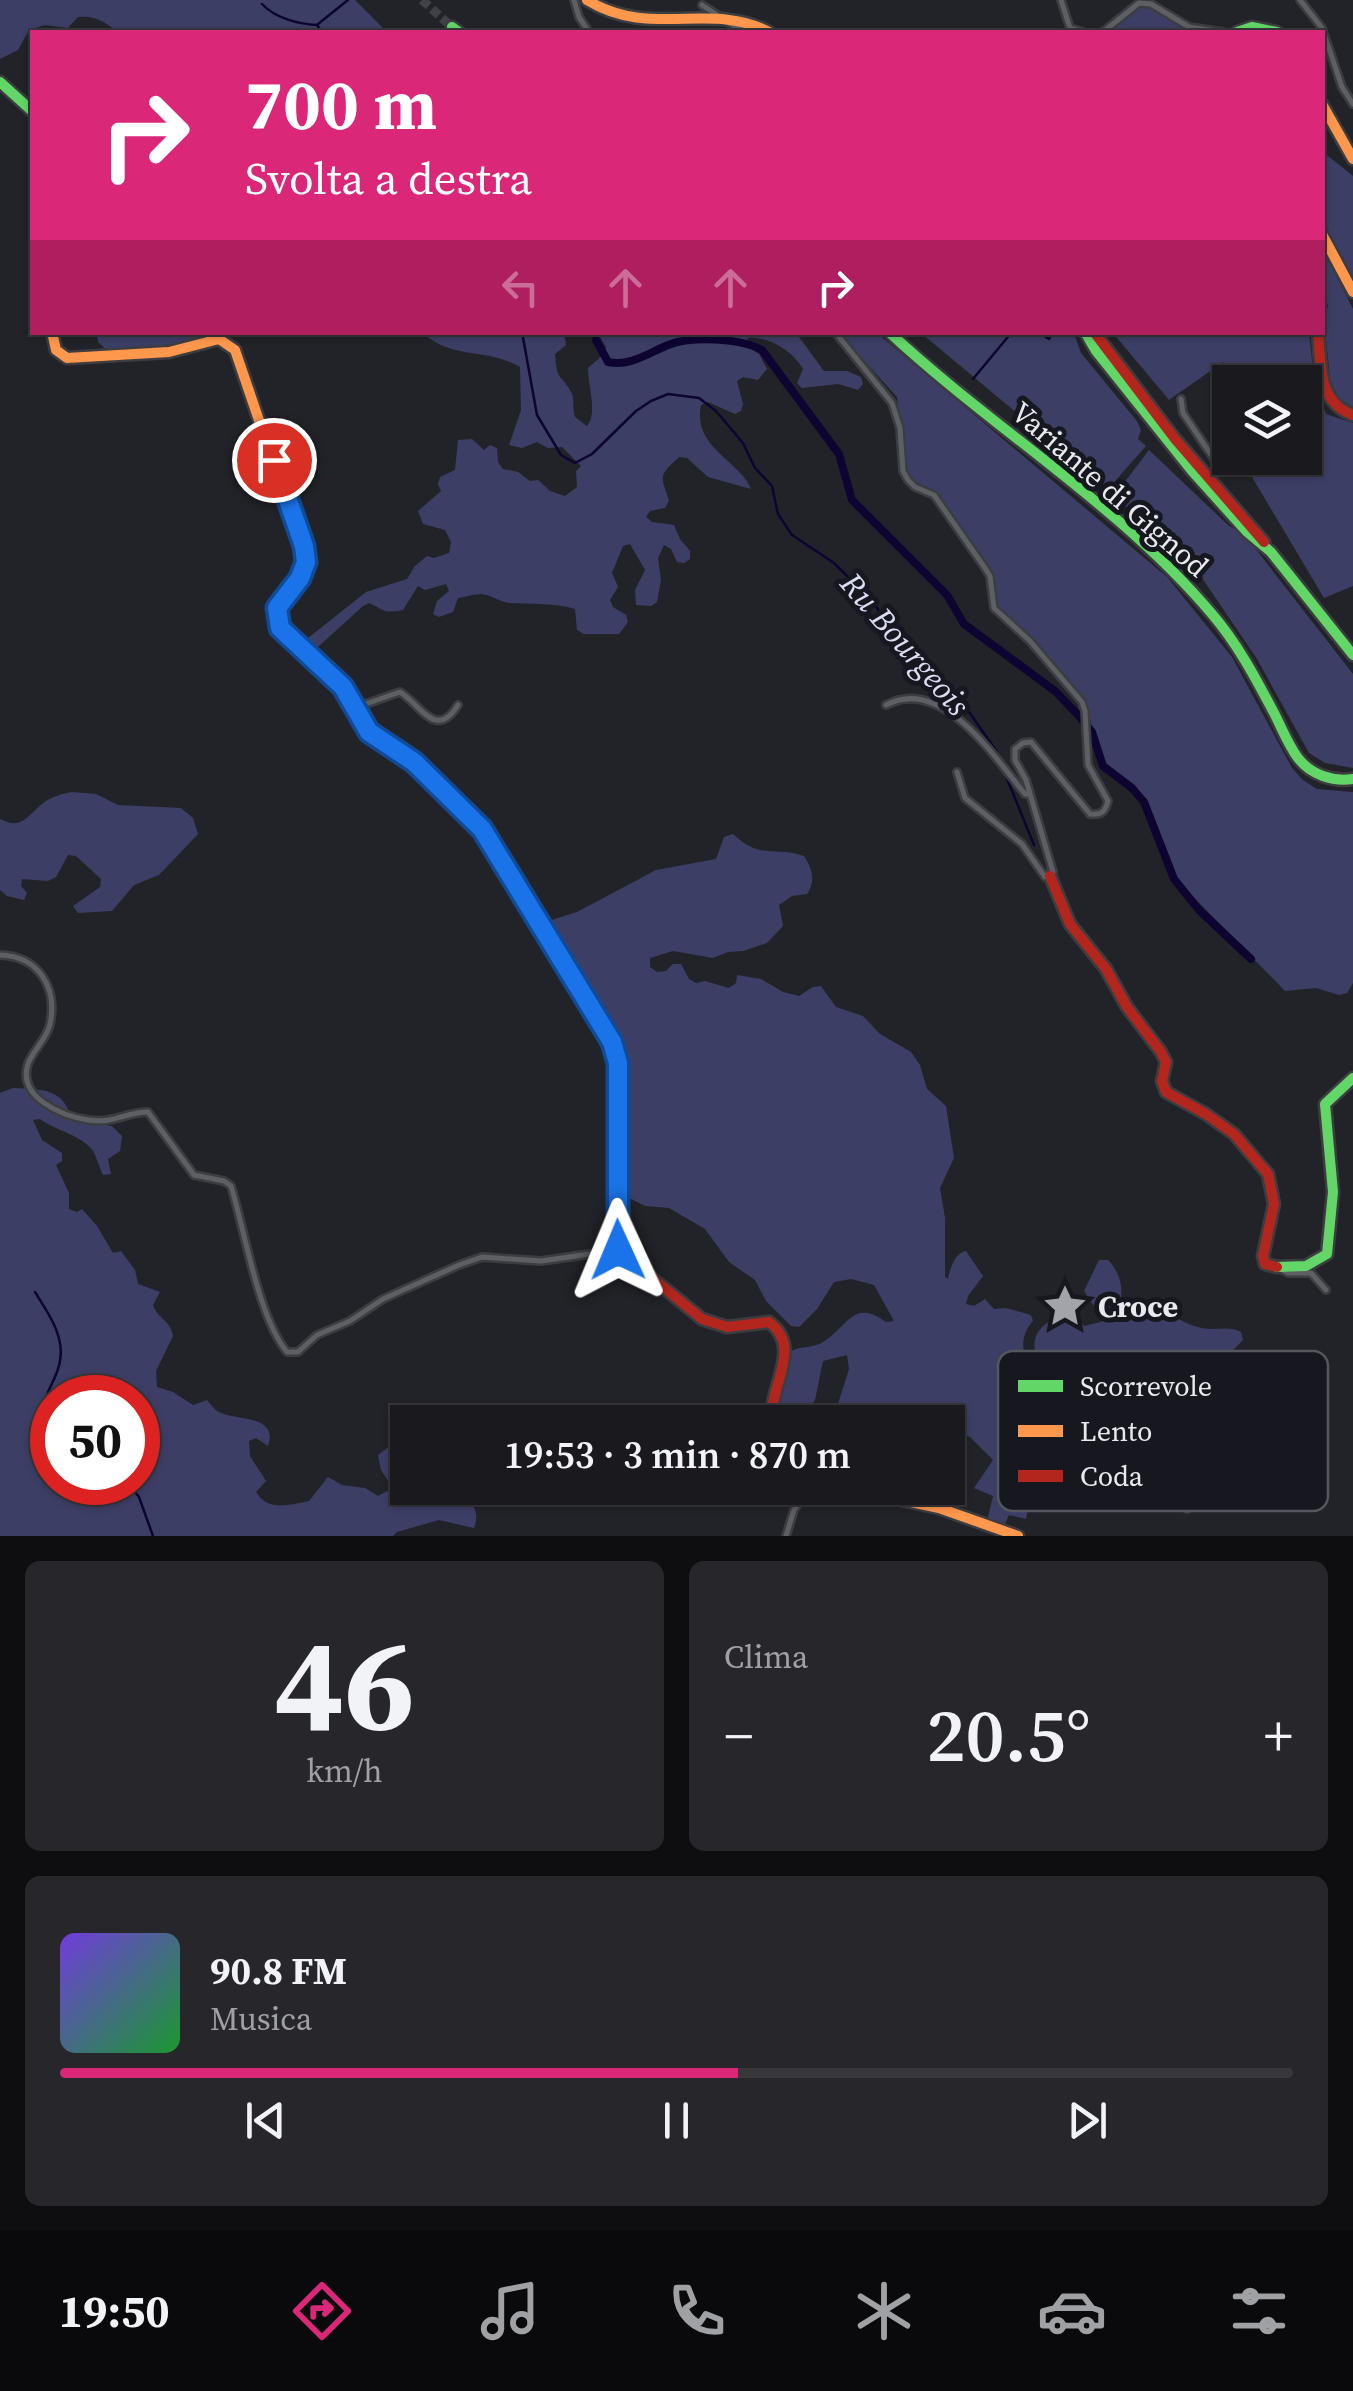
<!DOCTYPE html>
<html lang="it">
<meta charset="utf-8">
<style>
body{margin:0;font-family:"Source Serif 4",serif;background:#27272b;color:#f1f3f6;height:100vh;display:flex;flex-direction:column;font-size:38px;white-space:nowrap}
*{box-sizing:border-box;margin:0}
p{font-size:32px;color:#9fa1a4}
.icon{flex:none;width:55px;height:55px;fill:none;stroke:currentColor;stroke-width:2;stroke-linecap:round;stroke-linejoin:round}
.map{position:relative;height:1536px;overflow:hidden}
.sheet{display:flex;flex-direction:column;gap:25px;padding:25px;background:#0e0e10;flex:1}
.sheet>*{flex:none}
.guide{position:absolute;left:30px;top:30px;width:1295px;height:305px;border-radius:0px;box-shadow:0 2px 8px #0004,0 0 0 2px #38383c;background:#db2777;color:#fff;overflow:hidden}
.buttons{position:absolute;left:1212px;top:365px;display:grid;gap:20px}
.buttons a{display:grid;place-items:center;width:110px;height:110px;border-radius:0px;background:#1a1a1e;box-shadow:0 2px 8px #0004,0 0 0 2px #38383c;font-size:50px}
.speed{position:absolute;left:30px;top:1375px;display:flex;gap:20px;font-size:50px;font-weight:700;text-align:center}
.speed>*{display:grid;place-content:center;width:130px;height:130px;border-radius:50%;background:#1a1a1e;box-shadow:0 2px 8px #0004,0 0 0 2px #38383c;line-height:1}
.speed .limit{border:15px solid #d22;background:#fff;color:#111}
.pin{position:absolute;display:grid;place-items:center;width:85px;height:85px;color:#fff;margin:-42px;border:5px solid #fff;border-radius:50%;box-shadow:0 2px 10px #0007}
.me{position:absolute;width:110px;margin:-55px;rotate:359deg;stroke-linejoin:round;filter:drop-shadow(0 0 8px #0008)}
.turn{display:flex;align-items:center;gap:35px;height:210px;padding:0 50px;font-size:45px}
.turn .icon{width:130px;height:130px;stroke-width:2.5}
.turn b{display:block;font-size:70px;line-height:85px}
.lanes{display:flex;align-items:center;height:95px;padding:0 50px;background:#0003;justify-content:center;gap:50px;direction:ltr}
.lanes .off{opacity:.35}
.big{font-size:75px;font-weight:600;line-height:1.1}
.sheet .widget{flex:1;display:flex;flex-direction:column;justify-content:center;gap:15px;min-width:0;padding:0 35px;border-radius:15px;background:#27272b}
.sheet .dial{align-items:center;gap:0}
.dial b{font-size:130px;line-height:1}
.song{display:flex;align-items:center;gap:30px}
.cover{width:120px;height:120px;border-radius:15px;background:linear-gradient(135deg,hsl(260 70% 55%),hsl(130 70% 35%))}
.played{height:10px;border-radius:5px;background:linear-gradient(90deg,#db2777 55%,#38383c 55%)}
.keys{display:flex;justify-content:space-around;direction:ltr}
.heat{display:flex;justify-content:space-between;align-items:center;font-size:55px;direction:ltr}
.sheet .tiles{flex:1;display:grid;gap:25px;grid-template-columns:1fr 1fr}
.widget:last-child{grid-column:span 2}
.trip{position:absolute;left:390px;top:1405px;width:575px;height:100px;border-radius:0px;background:#1a1a1e;box-shadow:0 2px 8px #0004,0 0 0 2px #38383c;font-weight:600;line-height:100px;text-align:center}
.menu{display:flex;height:160px;justify-content:space-around;align-items:center;background:#0a0a0c;color:#9fa1a4}
.menu .icon{width:70px;height:70px}
.menu .current{color:#db2777}
.menu b{font-size:45px;color:#f1f3f6}
.map>svg:first-child{display:block}
.green{fill:#3d3e65;fill-rule:evenodd}
.lines{fill:none;stroke-linecap:round;stroke-linejoin:round}
.stream{stroke:#0d0432;stroke-width:2.5}
.canal{stroke:#0d0432;stroke-width:8}
.primary-tunnel{stroke:#404146;stroke-width:9;stroke-dasharray:9 4.5;stroke-linecap:butt}
.street-casing{stroke:#3c3d41;stroke-width:10}
.fast-casing{stroke:#3c3d41;stroke-width:15}
.slow-casing{stroke:#3c3d41;stroke-width:15}
.jam-casing{stroke:#3c3d41;stroke-width:15}
.street{stroke:#5e5f64;stroke-width:5}
.fast{stroke:#63d668;stroke-width:10}
.slow{stroke:#ff974d;stroke-width:10}
.jam{stroke:#b3261e;stroke-width:10}
.route-casing{stroke:#114b97;stroke-width:25}
.route{stroke:#1a73e8;stroke-width:18}
.labels{text-anchor:middle;dominant-baseline:central;stroke-width:10;stroke-linejoin:round;paint-order:stroke}
.street-label{font-size:30px;fill:#e9eaf0;stroke:#171720}
.poi-label{font-size:30px;font-weight:bold;fill:#e9eaf0;stroke:#171720;text-anchor:start}
.water-label{font-size:32px;font-style:italic;fill:#dbddf3;stroke:#171720}
.key{fill:#171720;stroke:#56565e;stroke-width:2.5}
.key-label{font-size:28px;fill:#e9eaf0}
</style>
<div class="map">
<svg width="1353" height="1536" viewBox="0 0 1353 1536">
<rect width="100%" height="100%" fill="#222328"/>
<g class="green">
<path d="M0 0H355L387 32H118C104 22 96 15 78 17L68 28 45 25 29 30 18 50 0 59Z"/>
<path d="M1139 4C1151 5 1152 8 1161 15 1176 25 1193 29 1210 32H1106Z"/>
<polygon points="1322,151 1353,176 1353,278 1323,220"/>
<polygon points="1322,248 1353,309 1353,407 1338,398 1330,379 1324,319 1328,306 1323,290"/>
<polygon points="97,333 213,333 157,350 109,352 98,342"/>
<path d="M424 333H564L566 345 555 354C557 383 561 373 571 392 575 399 572 409 575 417L587 426C598 412 588 387 588 368L605 353 606 347 598 333H796L824 371H847L861 377 863 384 858 390 838 384 802 388 797 383 803 369C793 351 769 336 748 338L745 345 759 354 767 369 758 380 743 377 737 381 743 404 741 411 735 414 708 402 701 405C692 448 741 461 751 489L708 477 687 458 679 457C656 478 662 476 669 501L665 508 650 511 646 517 652 522 674 525 680 539 690 551V559L684 563 677 562 671 549 664 545 658 558 661 580 657 602 651 606 636 605 635 590 645 570 630 544 623 546 612 573 618 587 610 600 613 607 626 615 628 622 619 634H584L577 630 575 609C557 603 530 604 511 603 501 603 493 595 481 594 473 594 466 597 458 598L453 612 439 617 433 614 437 601 449 591 446 584 425 590 418 586 403 610C383 614 385 610 369 603L363 606 319 646 311 648 306 644 308 638 366 592 407 579 415 566 427 556 434 558 449 553 451 542 445 530 423 524 418 511 441 491 438 484 440 477 455 470 458 440 472 439 484 450 490 445 497 448 498 462 503 469 518 472 530 481 538 480 550 491 565 496 577 487 576 471 581 466 562 447 548 448 537 442 522 448 509 445 521 410 520 367C489 348 448 359 424 333Z"/>
<polygon points="839,333 877,333 1167,577 1232,657 1292,768 1303,780 1317,789 1353,792 1353,983 1347,993 1339,995 1316,988 1285,991 1176,879 1146,804 1130,784 1102,763 1084,697 995,603 992,590 995,578 990,568 936,493 918,485 905,469 897,397"/>
<polygon points="921,333 1074,333 1081,353 1137,421 1141,430 1138,439 1146,446 1108,489"/>
<polygon points="1113,333 1309,333 1314,378 1326,414 1353,423 1353,586 1324,598 1252,477 1272,458 1305,458 1305,382 1240,382 1223,362 1169,400"/>
<polygon points="1149,450 1229,526 1244,534 1353,674 1353,768 1325,763 1309,753 1257,659 1196,569 1114,496"/>
<path d="M72 792 96 794 118 805 181 808 193 818 198 834 159 875 134 885 112 911 78 913 73 906 100 887 101 879 76 856 68 855 56 877 48 881 22 879 21 886 27 893 24 900 7 896 0 890V819C22 830 26 817 42 804 50 797 61 794 72 792Z"/>
<path d="M733 834C761 860 771 846 804 856 812 868 816 881 807 894L792 896 779 905 783 926 767 943 743 951 728 952 713 958 673 951 650 958V967L657 972 666 971 673 964H681L689 979 696 983 705 981 729 988 736 983 737 975 761 979 783 992 799 996 813 987 821 986 836 1007 863 1016 880 1034 911 1052 920 1065 927 1089 946 1106 954 1158 940 1188 945 1218V1277L948 1279C950 1268 955 1253 966 1251L983 1276 968 1296 966 1304 974 1306 985 1299 994 1309 1006 1308 1031 1315 1033 1321C1001 1355 1056 1409 1077 1437L1074 1443 1082 1456 1087 1452 1098 1467C1078 1483 1065 1495 1040 1482L1036 1488 1027 1485 1023 1499 1029 1503 1026 1519 1009 1515 1005 1524 987 1521 993 1496 974 1488 993 1460 971 1438 958 1430 953 1436 948 1435V1422H848L837 1407 849 1369 847 1355 823 1361 815 1400 810 1407 773 1408 791 1351C801 1346 814 1348 823 1342 848 1327 853 1298 886 1322L894 1321 874 1285 851 1279 834 1282 817 1309 799 1327 791 1326 766 1301 755 1280 729 1262 705 1229 669 1208 645 1206 625 1196 622 1057 587 996 572 959 567 961 545 922 577 912 656 870 716 859 724 837Z"/>
<path d="M13 1088C43 1090 63 1087 72 1120L112 1126 122 1136 120 1151 108 1159 111 1174 103 1175C99 1167 97 1158 93 1151 82 1135 56 1131 40 1119L33 1120 42 1140 62 1153V1161L56 1165 69 1193V1209L77 1212 82 1209 97 1226 113 1253 121 1251 135 1270 138 1284 160 1292 153 1305C157 1318 171 1321 173 1336L156 1371 157 1387 173 1392 193 1405 207 1400C209 1403 216 1411 219 1412 235 1421 279 1414 268 1446L256 1438 249 1441 250 1456 266 1481 256 1492C268 1512 289 1505 309 1501L328 1477 342 1485 365 1488 378 1496 393 1488 381 1470 378 1455 403 1436 407 1439C407 1450 400 1457 402 1469L407 1473 408 1488C432 1488 488 1489 474 1528L439 1520 397 1532 393 1536H0V1093ZM52 1398H138V1482H52Z"/>
<path d="M1099 1260H1108C1118 1270 1123 1284 1121 1298 1131 1306 1140 1302 1151 1305 1169 1312 1182 1324 1202 1328 1216 1331 1229 1325 1241 1332L1243 1340 1170 1415 1154 1419 1121 1413 1109 1423 1103 1446 1095 1449C1079 1411 988 1338 1065 1315L1073 1302 1081 1307 1076 1317 1084 1326 1101 1322 1105 1315 1093 1305 1084 1291Z"/>
</g>
<g class="lines">
<g class="stream">
<path d="M262 4C275 18 298 24 317 25L322 32"/>
<polyline points="318,24 348,0"/>
<polyline points="522,332 537,415 561,455 575,463 592,454 636,411 651,401 668,394 699,398 716,411 743,443 755,468 772,486 778,514 792,535 834,563 873,602 901,643 922,659 960,699 997,752"/>
<polyline points="1038,332 1049,339 1053,332"/>
<polyline points="973,379 1012,332"/>
<polyline points="1006,776 1034,845"/>
<path d="M35 1292C47 1312 65 1335 60 1361 56 1387 36 1394 52 1422"/>
<polyline points="127,1482 139,1497 153,1536"/>
</g>
<path class="canal" d="M596 340 608 362C630 367 648 353 668 345 692 336 740 338 762 350L839 454 852 500 947 595 964 624 1055 691 1079 716 1092 732 1103 766 1132 788 1144 802 1174 879 1199 910 1251 959"/>
<polyline class="primary-tunnel" points="422,0 452,27"/>
<g class="street-casing">
<g id="street">
<polyline points="574,0 579,17 589,32"/>
<polyline points="1061,0 1070,28 1083,32"/>
<polyline points="1300,0 1322,28 1342,87 1353,104"/>
<polyline points="702,5 743,32"/>
<polyline points="1103,32 1139,3 1151,4 1189,27 1223,32"/>
<path d="M835 332 892 403 900 428 903 471 908 480 915 487 934 495 985 568 990 576 994 608 1030 641 1082 702 1085 711 1088 765 1108 801C1105 812 1102 815 1090 814L1031 742 1023 743 1015 749V760L1026 780 1053 872 1045 877 1022 844 965 798 957 772"/>
<polyline points="1181,399 1183,413 1216,462"/>
<path d="M886 705C942 675 995 758 1025 794H1029"/>
<path d="M357 707 400 692C420 704 436 741 458 705"/>
<path d="M0 955C38 956 58 987 50 1024 47 1039 33 1050 28 1064 17 1098 63 1116 88 1120 114 1124 126 1112 148 1112L194 1175 224 1181 231 1186C245 1231 258 1317 287 1352H298L317 1335 350 1321 383 1299 459 1265 482 1257 541 1261 618 1250"/>
<polyline points="1283,1270 1288,1273 1311,1273 1326,1290"/>
<polyline points="948,1440 951,1440"/>
<polyline points="1121,1477 1131,1473 1169,1494 1187,1509"/>
<polyline points="1156,1487 1159,1463 1173,1449"/>
<polyline points="786,1536 794,1510 809,1488"/>
</g>
</g>
<g class="fast-casing">
<g id="fast">
<polyline points="452,27 459,32"/>
<polyline points="1237,32 1252,27 1277,32"/>
<polyline points="0,82 32,111"/>
<path d="M889 332C993 429 1120 505 1212 614 1237 643 1255 677 1273 711 1281 726 1288 745 1298 758 1311 775 1333 782 1353 779"/>
<polyline points="1085,332 1096,351 1192,471 1247,532 1271,552 1353,655"/>
<polyline points="279,606 280,628 343,687 369,732 414,762 482,829 611,1042 618,1063 618,1130"/>
<polyline points="1277,1267 1306,1266 1327,1254 1333,1192 1325,1104 1353,1078"/>
</g>
</g>
<g class="slow-casing">
<g id="slow">
<path d="M587 0C650 39 711 1 769 32"/>
<polyline points="1322,104 1353,159"/>
<polyline points="1322,234 1353,292"/>
<polyline points="52,332 56,350 67,358 169,352 219,339 235,350 305,555 300,578 279,606"/>
<polyline points="845,1488 939,1508 1018,1536"/>
</g>
</g>
<g class="jam-casing">
<g id="jam">
<polyline points="1094,332 1175,439 1264,542"/>
<path d="M1318 332C1321 364 1317 402 1353 415"/>
<polyline points="1050,876 1070,924 1106,969 1127,1007 1161,1052 1166,1062 1162,1081 1166,1092 1206,1114 1234,1134 1268,1174 1274,1204 1263,1256 1265,1264 1277,1267"/>
<path d="M618 1130V1250L702 1319 727 1327 769 1322C804 1348 768 1387 772 1422"/>
</g>
</g>
<use href="#street" class="street"/>
<use href="#fast" class="fast"/>
<use href="#slow" class="slow"/>
<use href="#jam" class="jam"/>
</g>
<g class="lines">
<g class="route-casing">
<polyline id="route" points="274,460 304,546 306,562 300,578 277,608 280,628 343,687 369,732 414,762 482,829 612,1042 618,1063 618,1250"/>
</g>
<use href="#route" class="route"/>
</g>
<defs>
<g id="sight-bare" transform="scale(3.45)"><path d="M0-6L1.8-2.2L6-1.7L2.9 1.2L3.7 5.4L0 3.3L-3.7 5.4L-2.9 1.2L-6-1.7L-1.8-2.2Z" fill="#a3a4aa" stroke="#171720" stroke-width="2.5" paint-order="stroke"/></g>
</defs>
<g fill-rule="evenodd">
<use href="#sight-bare" x="1065" y="1306"/>
</g>
<g class="labels">
<g class="street-label">
<text transform="translate(1110 489) rotate(41)">Variante di Gignod</text>
</g>
<g class="poi-label">
<text x="1098" y="1306">Croce</text>
</g>
<g class="water-label">
<text transform="translate(905 644) rotate(49)">Ru Bourgeois</text>
</g>
</g>
<rect x="998" y="1351" width="330" height="160" rx="15" class="key"/>
<rect x="1018" y="1380" width="45" height="12" fill="#63d668"/>
<rect x="1018" y="1425" width="45" height="12" fill="#ff974d"/>
<rect x="1018" y="1470" width="45" height="12" fill="#b3261e"/>
<g class="key-label">
<text x="1080" y="1396">Scorrevole</text>
<text x="1080" y="1441">Lento</text>
<text x="1080" y="1486">Coda</text>
</g>
</svg>
<div class="buttons">
<a><svg class="icon" aria-label="layers" viewBox="0 0 24 24"><path d="M12 4l9 5-9 5-9-5zM3 14l9 5 9-5"/></svg></a>
</div>
<div class="speed"><div class="limit">50</div></div>
<div class="pin" style="left:274px;top:460px;background:#d93025"><svg class="icon" aria-label="arrive" viewBox="0 0 24 24"><path d="M6 21V4h12l-3 4 3 4H6"/></svg></div>
<svg class="me" style="left:618px;top:1250px" viewBox="-20 -20 40 40"><path d="M0-17L14 15 0 8-14 15z" fill="#1a73e8" stroke="#fff" stroke-width="4"/></svg>
<div class="trip">19:53 · 3 min · 870 m</div>
<div class="guide">
<div class="turn"><svg class="icon" aria-label="right" viewBox="0 0 24 24"><path d="M7 20v-9h11M14 6l5 5-5 5"/></svg><div><b>700 m</b>Svolta a destra</div></div>
<div class="lanes"><svg class="icon off" aria-label="left" viewBox="0 0 24 24"><path d="M17 20v-9H6M10 6l-5 5 5 5"/></svg><svg class="icon off" aria-label="ahead" viewBox="0 0 24 24"><path d="M12 20V5M6 11l6-6 6 6"/></svg><svg class="icon off" aria-label="ahead" viewBox="0 0 24 24"><path d="M12 20V5M6 11l6-6 6 6"/></svg><svg class="icon" aria-label="right" viewBox="0 0 24 24"><path d="M7 20v-9h11M14 6l5 5-5 5"/></svg></div>
</div>
</div>
<section class="sheet">
<div class="tiles">
<div class="widget dial"><b>46</b><p>km/h</p></div>
<div class="widget"><p>Clima</p>
<div class="heat"><a>−</a><b class="big">20.5°</b><a>+</a></div>
</div>
<div class="widget">
<div class="song"><i class="cover"></i><div><b>90.8 FM</b><p>Musica</p></div></div>
<div class="played"></div>
<div class="keys"><svg class="icon" aria-label="previous" viewBox="0 0 24 24"><path d="M18 5L8 12l10 7zM5 5v14"/></svg><svg class="icon" aria-label="pause" viewBox="0 0 24 24"><path d="M8 5v14M16 5v14"/></svg><svg class="icon" aria-label="next" viewBox="0 0 24 24"><path d="M6 5l10 7-10 7zM19 5v14"/></svg></div>
</div>
</div>
</section>
<nav class="menu">
<b>19:50</b>
<svg class="icon current" aria-label="directions" viewBox="0 0 24 24"><path d="M12 3l9 9-9 9-9-9zM9 14v-3h6M13 9l2 2-2 2"/></svg>
<svg class="icon" aria-label="music" viewBox="0 0 24 24"><path d="M9 18V5l10-2v13"/><circle cx="6" cy="18" r="3"/><circle cx="16" cy="16" r="3"/></svg>
<svg class="icon" aria-label="phone" viewBox="0 0 24 24"><path d="M5 4h4l2 5-3 2q2 4 5 5l2-3 5 2v4C11 20 4 13 5 4z"/></svg>
<svg class="icon" aria-label="climate" viewBox="0 0 24 24"><path d="M12 3v18M4 7l16 10M4 17L20 7"/></svg>
<svg class="icon" aria-label="car" viewBox="0 0 24 24"><path d="M5 17H2v-5l4-1 3-4h7l3 4 3 1v5h-3M9 17h6M6 11h13"/><circle cx="7" cy="17" r="2"/><circle cx="17" cy="17" r="2"/></svg>
<svg class="icon" aria-label="filters" viewBox="0 0 24 24"><path d="M4 7h16M4 17h16"/><circle cx="9" cy="7" r="2"/><circle cx="15" cy="17" r="2"/></svg>
</nav>
